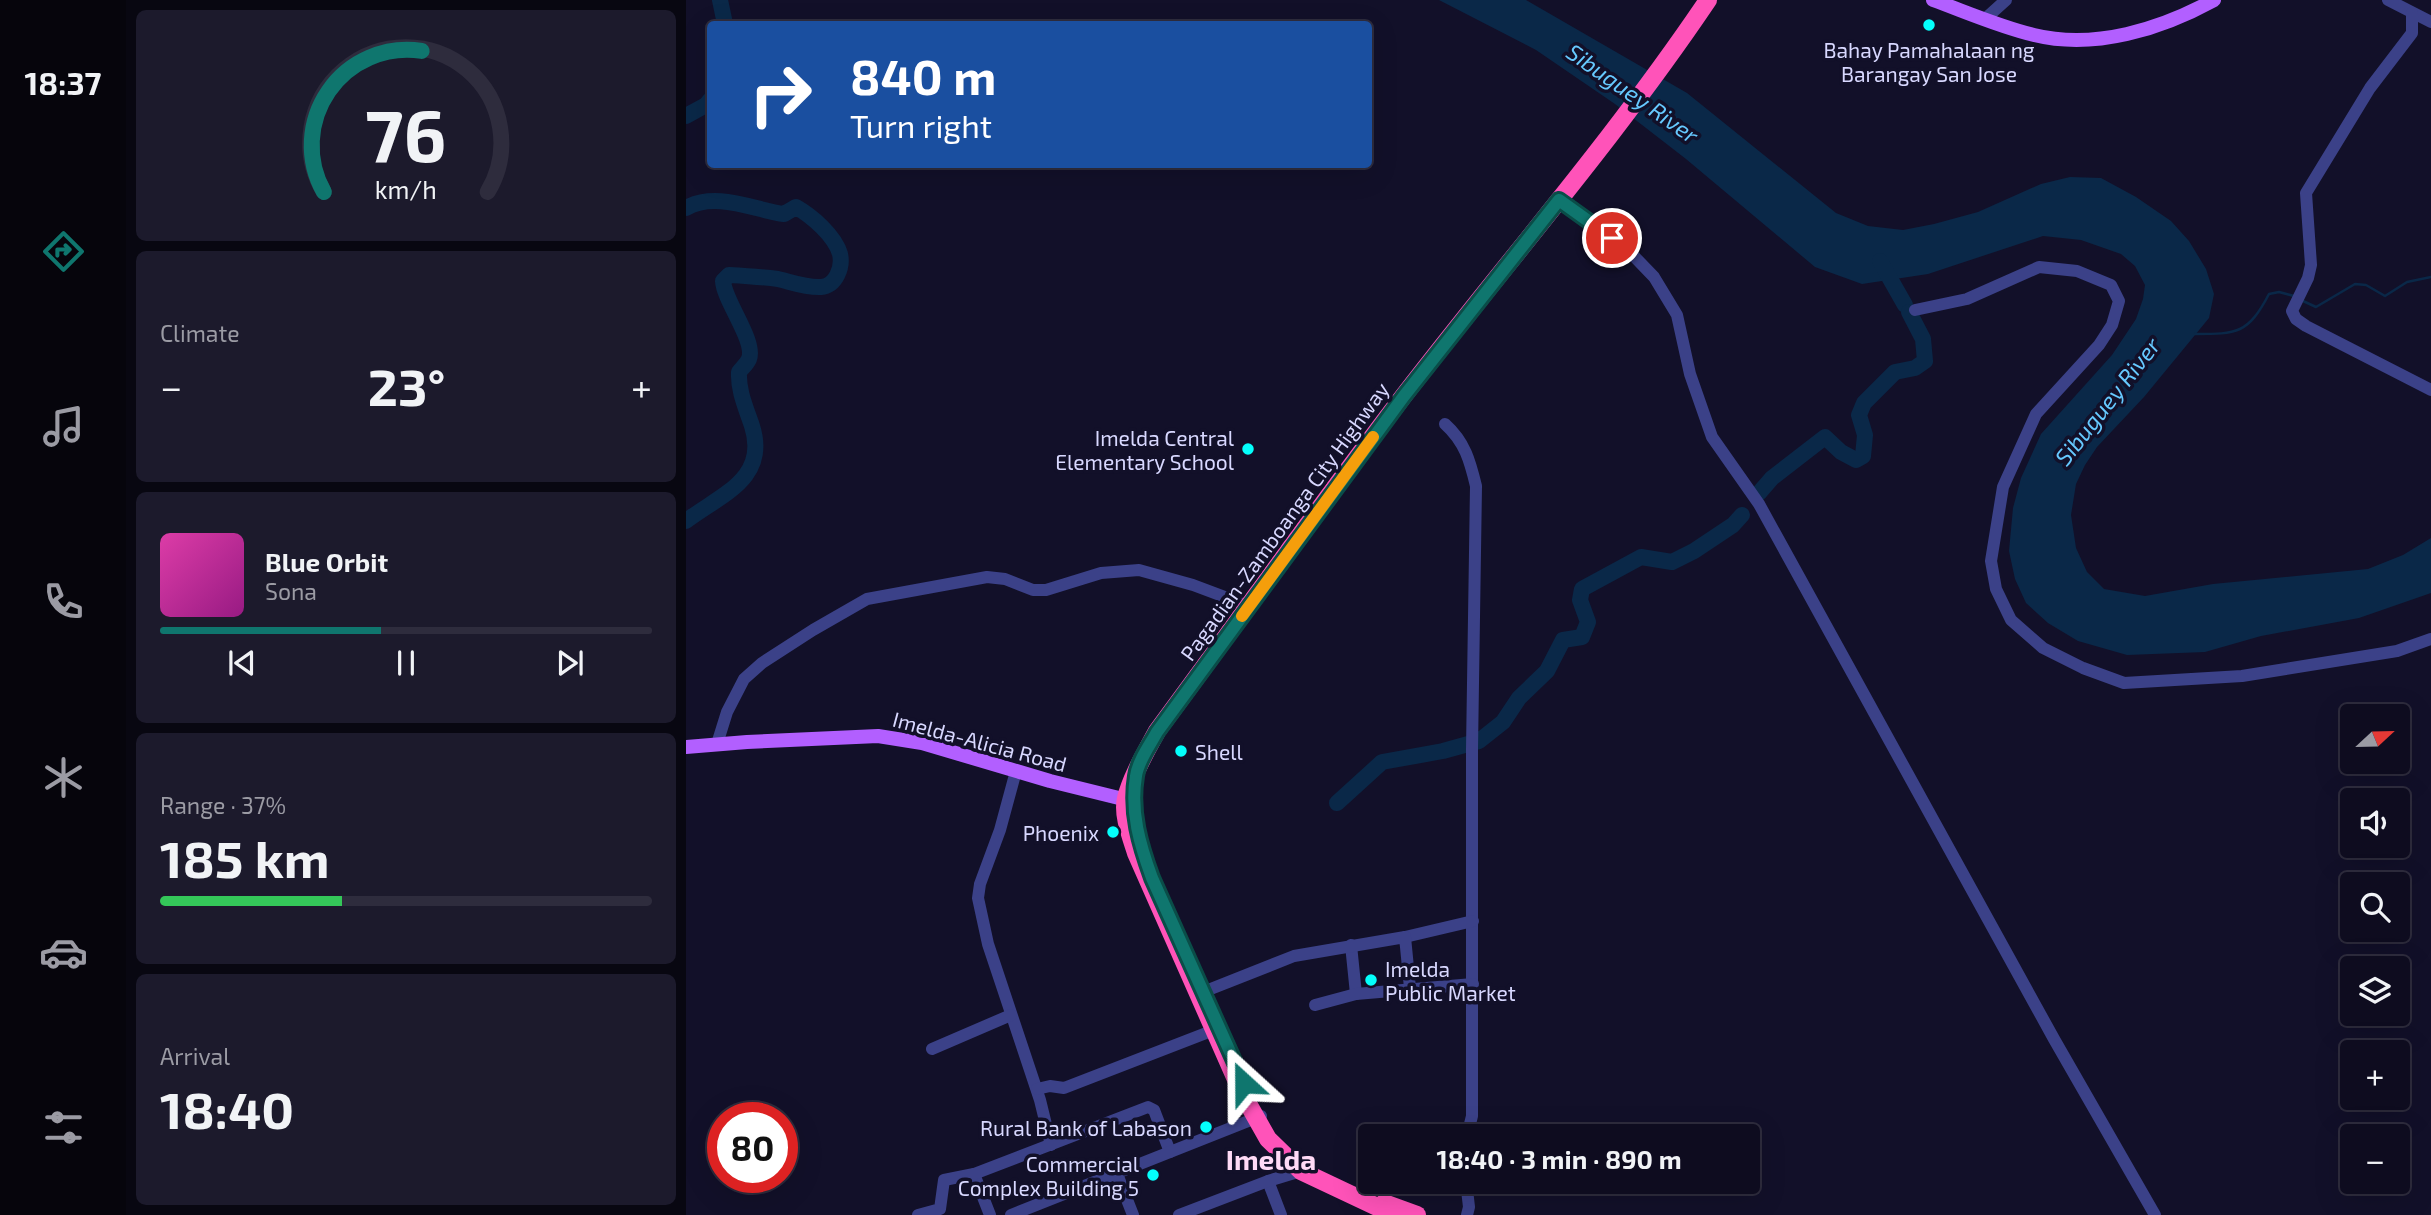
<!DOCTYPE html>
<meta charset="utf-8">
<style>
body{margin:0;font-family:"Exo 2",sans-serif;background:#1c1a2c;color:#f1f3f6;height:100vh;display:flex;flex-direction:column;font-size:26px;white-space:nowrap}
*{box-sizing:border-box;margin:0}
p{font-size:23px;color:#9b9ba4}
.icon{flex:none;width:38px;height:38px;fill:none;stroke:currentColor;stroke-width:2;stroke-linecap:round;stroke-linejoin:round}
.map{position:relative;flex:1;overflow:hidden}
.side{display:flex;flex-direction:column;gap:10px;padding:10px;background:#080711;width:560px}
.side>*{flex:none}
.top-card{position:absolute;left:21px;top:21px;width:665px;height:147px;border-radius:7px;box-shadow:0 7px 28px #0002,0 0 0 2px #2e2c3d;background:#1a4fa0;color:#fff;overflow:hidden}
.needle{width:46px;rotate:68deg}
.fabs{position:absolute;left:1654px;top:704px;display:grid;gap:14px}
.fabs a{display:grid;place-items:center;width:70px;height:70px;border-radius:7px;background:#0e0c1f;box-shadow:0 7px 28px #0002,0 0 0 2px #2e2c3d;font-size:35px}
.speed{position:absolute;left:21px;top:1102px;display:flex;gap:14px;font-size:35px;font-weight:700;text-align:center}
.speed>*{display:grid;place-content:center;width:91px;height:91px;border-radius:50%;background:#0e0c1f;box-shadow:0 7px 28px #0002,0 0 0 2px #2e2c3d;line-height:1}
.speed .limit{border:10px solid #d22;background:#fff;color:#111}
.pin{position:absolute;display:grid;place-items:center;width:60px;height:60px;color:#fff;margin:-30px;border:4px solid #fff;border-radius:50%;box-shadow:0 2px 7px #0007}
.me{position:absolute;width:77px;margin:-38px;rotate:336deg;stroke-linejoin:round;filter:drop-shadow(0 0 5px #0008)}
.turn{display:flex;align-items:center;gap:24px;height:147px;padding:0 28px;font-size:32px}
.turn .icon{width:91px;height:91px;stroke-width:2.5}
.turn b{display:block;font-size:49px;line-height:60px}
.big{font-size:52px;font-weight:700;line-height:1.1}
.side .card{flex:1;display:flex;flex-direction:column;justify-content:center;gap:10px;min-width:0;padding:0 24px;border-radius:10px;background:#1c1a2c}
.side .dial{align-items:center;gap:0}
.dial svg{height:182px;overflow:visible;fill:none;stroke:#2e2c3d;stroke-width:7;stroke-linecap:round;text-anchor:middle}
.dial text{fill:#f1f3f6;stroke:none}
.song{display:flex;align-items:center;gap:21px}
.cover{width:84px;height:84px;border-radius:10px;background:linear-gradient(135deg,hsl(320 70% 55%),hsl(310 70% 35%))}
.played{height:7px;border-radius:4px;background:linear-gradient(90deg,#0f766e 45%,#2e2c3d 45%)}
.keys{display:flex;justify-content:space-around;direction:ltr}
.heat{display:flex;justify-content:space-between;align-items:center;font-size:38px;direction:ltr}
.charge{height:10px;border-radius:5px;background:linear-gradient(90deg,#34c759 37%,#2e2c3d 0)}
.trip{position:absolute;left:672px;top:1124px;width:402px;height:70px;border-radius:7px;background:#0e0c1f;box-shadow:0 7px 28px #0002,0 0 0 2px #2e2c3d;font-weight:700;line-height:70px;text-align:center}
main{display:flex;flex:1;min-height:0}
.tab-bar{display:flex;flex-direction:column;width:126px;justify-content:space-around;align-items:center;background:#06050c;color:#9b9ba4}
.tab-bar .icon{width:49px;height:49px}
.tab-bar .current{color:#0f766e}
.tab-bar b{font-size:32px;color:#f1f3f6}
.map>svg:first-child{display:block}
.water{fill:#0a2848}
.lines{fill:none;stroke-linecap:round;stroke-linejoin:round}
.stream{stroke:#0a2848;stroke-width:2.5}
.river{stroke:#0a2848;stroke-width:16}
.minor{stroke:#3b4188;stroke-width:12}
.major{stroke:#b25fff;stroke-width:14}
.highway{stroke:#ff53b9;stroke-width:18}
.route-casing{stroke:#0a4d48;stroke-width:18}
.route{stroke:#0f766e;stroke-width:12}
.slow{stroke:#f59e0b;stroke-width:12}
.poi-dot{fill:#04fffc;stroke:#121029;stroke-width:2.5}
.labels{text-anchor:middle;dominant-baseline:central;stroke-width:7;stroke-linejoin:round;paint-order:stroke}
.poi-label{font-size:21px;fill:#d8d8ff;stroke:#121029;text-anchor:end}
.street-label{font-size:21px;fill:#d8d8ff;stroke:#121029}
.water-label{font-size:23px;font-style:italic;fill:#66c9ff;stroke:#121029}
.district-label{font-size:28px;font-weight:bold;fill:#ffdaf6;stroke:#121029}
</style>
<main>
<nav class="tab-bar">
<b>18:37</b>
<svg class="icon current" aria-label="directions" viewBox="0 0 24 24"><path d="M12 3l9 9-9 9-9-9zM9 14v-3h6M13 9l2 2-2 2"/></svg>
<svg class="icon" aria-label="music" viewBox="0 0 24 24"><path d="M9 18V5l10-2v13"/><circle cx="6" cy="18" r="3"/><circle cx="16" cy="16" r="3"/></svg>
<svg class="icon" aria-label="phone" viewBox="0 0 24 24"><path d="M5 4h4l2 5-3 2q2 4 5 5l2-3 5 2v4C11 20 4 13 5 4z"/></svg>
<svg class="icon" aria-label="climate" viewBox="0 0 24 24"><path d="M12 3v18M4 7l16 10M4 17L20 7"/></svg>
<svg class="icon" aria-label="car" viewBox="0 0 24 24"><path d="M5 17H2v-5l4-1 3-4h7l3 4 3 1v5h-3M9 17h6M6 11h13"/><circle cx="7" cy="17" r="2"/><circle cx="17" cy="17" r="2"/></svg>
<svg class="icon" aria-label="filters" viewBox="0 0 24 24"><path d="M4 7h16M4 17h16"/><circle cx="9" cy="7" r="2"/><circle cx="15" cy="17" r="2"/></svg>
</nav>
<section class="side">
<div class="card dial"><svg viewBox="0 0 100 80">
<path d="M14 69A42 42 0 1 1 86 69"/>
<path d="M14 69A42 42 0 0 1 57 7" stroke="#0f766e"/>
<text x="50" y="56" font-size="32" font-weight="700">76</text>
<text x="50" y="72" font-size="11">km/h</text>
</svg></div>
<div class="card"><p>Climate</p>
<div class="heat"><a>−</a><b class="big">23°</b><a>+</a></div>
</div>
<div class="card">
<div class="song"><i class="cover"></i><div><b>Blue Orbit</b><p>Sona</p></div></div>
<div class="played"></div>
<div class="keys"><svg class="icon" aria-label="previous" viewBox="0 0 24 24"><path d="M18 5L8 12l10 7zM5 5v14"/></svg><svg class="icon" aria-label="pause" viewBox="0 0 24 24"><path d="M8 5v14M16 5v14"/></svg><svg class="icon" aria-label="next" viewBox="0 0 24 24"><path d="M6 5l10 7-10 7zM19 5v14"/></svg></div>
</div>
<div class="card"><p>Range · 37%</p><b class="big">185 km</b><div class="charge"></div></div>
<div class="card"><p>Arrival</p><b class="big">18:40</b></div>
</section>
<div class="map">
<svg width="1745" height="1215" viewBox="0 0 1745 1215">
<rect width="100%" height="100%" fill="#121029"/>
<polygon class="water" points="753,0 840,0 1001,93 1150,213 1182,226 1217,230 1248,224 1292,212 1355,184 1384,177 1415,178 1450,197 1485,221 1503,241 1520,269 1528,294 1523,318 1458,397 1411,447 1399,465 1390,484 1385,515 1390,548 1401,572 1418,589 1459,596 1527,584 1682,569 1717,555 1745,538 1745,593 1673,618 1575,636 1519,652 1441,655 1392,641 1362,623 1340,603 1329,579 1323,551 1327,508 1335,478 1355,434 1426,355 1450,319 1457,299 1459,285 1449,266 1435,254 1395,240 1357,236 1242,274 1176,284 1129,267 1000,159 929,104 850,50"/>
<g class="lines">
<g class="stream">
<polyline points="1617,301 1630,307 1669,284 1680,285 1699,296 1721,282 1745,277"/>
<path d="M1509 334C1551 334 1562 334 1583 294L1593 292 1608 296"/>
</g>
<g class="river">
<polyline points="34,0 39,24"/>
<polyline points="0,116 20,105 24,100"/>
<path d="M0 208C30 191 68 210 98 214L110 207C126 216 149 236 154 254 157 267 150 286 135 287 121 288 105 282 92 279 76 277 60 276 43 275L37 281C38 301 70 341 63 359 61 364 56 368 53 372 52 391 60 408 66 426 83 479 34 495 0 521"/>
<polyline points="1194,261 1219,305"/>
<polyline points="1073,493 1086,478 1139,437 1155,452 1170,460 1177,456 1179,435 1173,415 1178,403 1209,372 1229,368 1239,361 1237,339 1223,312"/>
<polyline points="651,803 696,762 757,751 793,741 817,722 833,698 861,671 877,640 896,637 902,622 894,600 896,589 955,557 986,562 1008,551 1047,525 1056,515"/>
</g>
<g class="minor">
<polyline points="1702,0 1745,22"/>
<polyline points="1726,13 1726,33 1684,88 1620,193 1625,265 1622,278 1606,311 1610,319 1620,326 1745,390"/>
<polyline points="1299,19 1320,0"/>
<polyline points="873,200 943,251 968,277 991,315 1004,374 1026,437 1073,504 1368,1039 1469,1215"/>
<polyline points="1229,310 1281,299 1353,267 1391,271 1425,285 1433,301 1426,325 1413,345 1350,414 1317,487 1305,561 1310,589 1325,620 1357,648 1397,668 1438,683 1556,676 1711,651 1745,639"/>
<path d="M759 424C779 442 784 461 790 486L786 749V1116L781 1136"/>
<polyline points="31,744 41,712 58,679 76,663 127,630 181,599 301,577 319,579 347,590 360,590 415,573 453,570 507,585 563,606"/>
<polyline points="330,771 314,830 294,884 292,898 302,944 354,1100 365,1145"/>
<polyline points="719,937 787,921"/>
<polyline points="665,945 670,994"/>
<polyline points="517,992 608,956 719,937 724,988"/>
<polyline points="629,1005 670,994 787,984"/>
<polyline points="246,1049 325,1015"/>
<polyline points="351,1089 364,1086 378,1088 528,1030"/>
<polyline points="288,1174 304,1215"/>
<polyline points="431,1174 447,1215"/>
<polyline points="582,1181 595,1215"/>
<polyline points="780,1181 783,1207 781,1215"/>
<polyline points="232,1215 254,1209 258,1180 288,1174 462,1107 468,1110 484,1152"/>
<polyline points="325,1215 575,1116"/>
<polyline points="493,1215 582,1181 615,1171"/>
</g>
<g class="major">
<path d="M1247 0C1280 12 1314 27 1348 35 1409 50 1475 29 1528 0"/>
<polyline points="0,747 61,742 192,736 236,743 364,781 449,802"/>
</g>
<g class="highway">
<polyline points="698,1203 731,1215"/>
<path d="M708 1215 615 1171 582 1139 556 1093 450 853C445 837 436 815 440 798 445 777 461 750 471 731 554 619 634 505 719 394 820 263 929 138 1022 0"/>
</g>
</g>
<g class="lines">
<g class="route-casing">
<path id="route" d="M558 1083 466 878C454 845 444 812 450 776 452 761 464 745 471 732L718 396 873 200 926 238"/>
</g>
<use href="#route" class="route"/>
<polyline class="slow" points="556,616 687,437"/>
</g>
<g class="poi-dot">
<circle cx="1243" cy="25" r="7"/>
<circle cx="562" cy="449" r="7"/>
<circle cx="495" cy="751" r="7"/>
<circle cx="427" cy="832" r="7"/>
<circle cx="685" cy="980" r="7"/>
<circle cx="520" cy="1127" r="7"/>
<circle cx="467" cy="1175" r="7"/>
</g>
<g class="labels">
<g class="poi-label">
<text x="1243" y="49" text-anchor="middle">Bahay Pamahalaan ng<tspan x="1243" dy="24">Barangay San Jose</tspan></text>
<text x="548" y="437">Imelda Central<tspan x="548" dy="24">Elementary School</tspan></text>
<text x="509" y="751" text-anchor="start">Shell</text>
<text x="413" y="832">Phoenix</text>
<text x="699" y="968" text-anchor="start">Imelda<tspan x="699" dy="24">Public Market</tspan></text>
<text x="506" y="1127">Rural Bank of Labason</text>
<text x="453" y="1163">Commercial<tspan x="453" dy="24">Complex Building 5</tspan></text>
</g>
<g class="street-label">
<text transform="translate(598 521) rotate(-54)">Pagadian-Zamboanga City Highway</text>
<text transform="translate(294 741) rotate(15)">Imelda-Alicia Road</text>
</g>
<g class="water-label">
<text transform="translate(947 93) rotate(35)">Sibuguey River</text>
<text transform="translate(1421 401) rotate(-52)">Sibuguey River</text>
</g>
<g class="district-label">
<text x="585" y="1159">Imelda</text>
</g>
</g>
</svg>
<div class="fabs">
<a><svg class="needle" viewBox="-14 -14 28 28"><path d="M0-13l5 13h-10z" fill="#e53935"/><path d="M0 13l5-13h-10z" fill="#9b9ba4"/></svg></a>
<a><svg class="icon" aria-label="sound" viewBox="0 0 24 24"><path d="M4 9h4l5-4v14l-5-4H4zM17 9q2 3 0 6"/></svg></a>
<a><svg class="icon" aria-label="search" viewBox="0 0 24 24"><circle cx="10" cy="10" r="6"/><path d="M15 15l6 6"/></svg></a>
<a><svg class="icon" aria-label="layers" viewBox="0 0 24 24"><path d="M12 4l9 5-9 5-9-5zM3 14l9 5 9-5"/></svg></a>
<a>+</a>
<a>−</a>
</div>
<div class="speed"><div class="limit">80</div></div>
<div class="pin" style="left:926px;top:238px;background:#d93025"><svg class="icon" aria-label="arrive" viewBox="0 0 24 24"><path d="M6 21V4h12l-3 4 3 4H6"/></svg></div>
<svg class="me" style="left:558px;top:1083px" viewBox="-20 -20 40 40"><path d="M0-17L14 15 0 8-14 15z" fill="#0f766e" stroke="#fff" stroke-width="4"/></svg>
<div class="trip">18:40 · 3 min · 890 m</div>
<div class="top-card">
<div class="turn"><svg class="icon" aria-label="right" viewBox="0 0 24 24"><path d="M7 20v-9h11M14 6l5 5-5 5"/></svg><div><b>840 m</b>Turn right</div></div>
</div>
</div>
</main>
